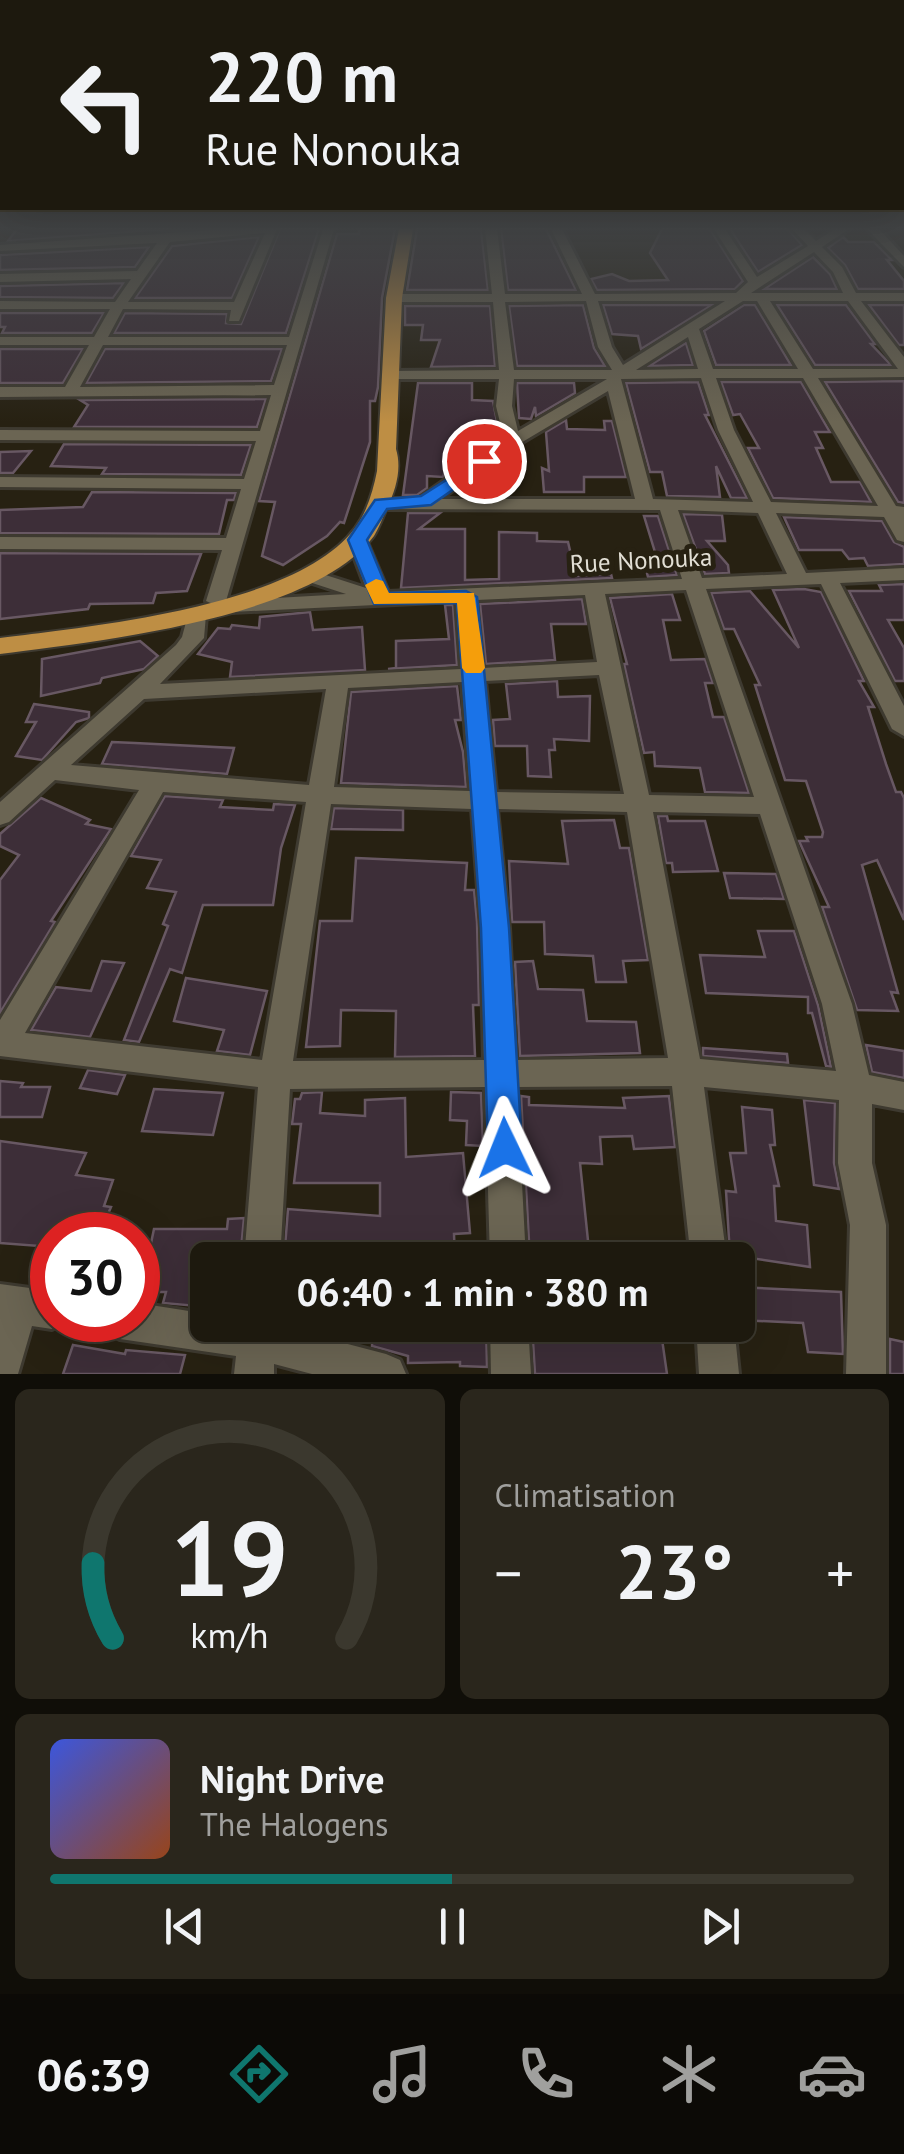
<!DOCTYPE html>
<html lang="fr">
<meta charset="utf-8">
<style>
body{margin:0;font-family:"PT Sans",sans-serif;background:#2a261c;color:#f1f3f6;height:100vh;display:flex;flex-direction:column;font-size:38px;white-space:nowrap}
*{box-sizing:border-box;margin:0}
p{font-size:32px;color:#a0a09e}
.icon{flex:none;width:55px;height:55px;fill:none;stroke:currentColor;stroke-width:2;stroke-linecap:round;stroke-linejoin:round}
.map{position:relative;height:1374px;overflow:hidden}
.sheet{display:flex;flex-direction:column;gap:15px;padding:15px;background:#100e08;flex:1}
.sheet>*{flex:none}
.banner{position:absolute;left:0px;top:0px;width:905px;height:210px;box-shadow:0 10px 40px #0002,0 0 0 2px #3b382e;background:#1d190e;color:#f1f3f6;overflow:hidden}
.speed{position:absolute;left:30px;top:1212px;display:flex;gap:20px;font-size:50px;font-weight:700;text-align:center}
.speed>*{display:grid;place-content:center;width:130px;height:130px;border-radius:50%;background:#1d190e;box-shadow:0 10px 40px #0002,0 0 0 2px #3b382e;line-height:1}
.speed .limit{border:15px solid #d22;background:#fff;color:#111}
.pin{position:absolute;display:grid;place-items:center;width:85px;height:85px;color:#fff;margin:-42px;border:5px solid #fff;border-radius:50%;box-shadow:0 2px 10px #0007}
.me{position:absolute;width:110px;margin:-55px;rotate:358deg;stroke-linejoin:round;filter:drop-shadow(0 0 8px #0008)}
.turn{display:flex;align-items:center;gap:35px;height:210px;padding:0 40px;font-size:45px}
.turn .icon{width:130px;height:130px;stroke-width:2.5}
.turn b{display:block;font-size:70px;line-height:85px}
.big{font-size:75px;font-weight:600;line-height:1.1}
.sheet .tile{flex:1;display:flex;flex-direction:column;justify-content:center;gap:15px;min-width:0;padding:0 35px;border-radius:15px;background:#2a261c}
.sheet .dial{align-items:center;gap:0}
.dial svg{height:260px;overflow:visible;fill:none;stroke:#3b382e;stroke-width:7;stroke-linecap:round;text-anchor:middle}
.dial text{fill:#f1f3f6;stroke:none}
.song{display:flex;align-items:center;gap:30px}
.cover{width:120px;height:120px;border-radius:15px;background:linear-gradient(135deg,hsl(230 70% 55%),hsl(20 70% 35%))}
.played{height:10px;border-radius:5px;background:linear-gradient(90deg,#0f766e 50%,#3b382e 50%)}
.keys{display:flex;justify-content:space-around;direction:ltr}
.heat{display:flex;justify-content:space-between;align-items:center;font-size:55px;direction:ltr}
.sheet .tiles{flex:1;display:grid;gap:15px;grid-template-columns:1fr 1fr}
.tile:last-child{grid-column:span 2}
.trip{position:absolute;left:190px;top:1242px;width:565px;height:100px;border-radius:15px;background:#1d190e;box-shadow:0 10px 40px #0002,0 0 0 2px #3b382e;font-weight:600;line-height:100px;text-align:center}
.tab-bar{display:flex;height:160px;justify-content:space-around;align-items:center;background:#0c0a06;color:#a0a09e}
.tab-bar .icon{width:70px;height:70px}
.tab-bar .selected{color:#0f766e}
.tab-bar b{font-size:45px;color:#f1f3f6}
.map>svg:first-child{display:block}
.building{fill:#3d2e38;stroke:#685863;stroke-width:2.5}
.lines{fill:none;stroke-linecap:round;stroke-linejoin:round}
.minor-casing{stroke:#3e3a30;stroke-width:6}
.trunk-casing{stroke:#3e3a30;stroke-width:4}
.minor{fill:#6b6553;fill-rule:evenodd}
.trunk{fill:#be8e44;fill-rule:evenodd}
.route{fill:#1a73e8;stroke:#114b97;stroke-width:2.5}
.slow{fill:#f59e0b}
.labels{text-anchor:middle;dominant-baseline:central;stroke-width:10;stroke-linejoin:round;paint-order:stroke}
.street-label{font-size:25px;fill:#e2dfd5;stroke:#272112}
</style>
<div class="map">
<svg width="904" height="1374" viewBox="0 0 904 1374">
<rect width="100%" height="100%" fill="#272112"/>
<g class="building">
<polygon points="17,229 169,229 8,241"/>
<polygon points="280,229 319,229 286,333 114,333 125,313 227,314 226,323 241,324"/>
<polygon points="359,229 395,229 382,298 378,387 375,401 370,401 370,442 344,523 340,522 327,536 283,565 262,556 275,502 259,501 337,234 359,234"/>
<polygon points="417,229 481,229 488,290 407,290"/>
<polygon points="501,229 546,229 576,290 508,290"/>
<polygon points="662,229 710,229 743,281 735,289 597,290 591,279 612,274 629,281 668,280 650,253"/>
<polygon points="730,229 788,229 802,245 758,272"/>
<polygon points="259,237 232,298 135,298 172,246"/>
<polygon points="843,237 848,242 874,242 892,260 887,260 904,281 904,289 858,289 845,265 828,248"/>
<polygon points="149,247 135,267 0,270 0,255"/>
<polygon points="813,257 830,274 837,289 764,289"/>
<polygon points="124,283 113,298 0,297 0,286"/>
<polygon points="583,305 594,348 605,366 517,366 509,306"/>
<polygon points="603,305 712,305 641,349 638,336 612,334"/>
<polygon points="744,305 755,305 791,365 716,365 704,331"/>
<polygon points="777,305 846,305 875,344 871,344 891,365 815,365"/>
<polygon points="869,305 904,305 904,345 899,345"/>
<polygon points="405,306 490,306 495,366 431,367 440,340 421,340 423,325 405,325"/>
<polygon points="0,313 104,313 92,333 2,333 5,327 0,327"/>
<polygon points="686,343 693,365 649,366"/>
<polygon points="0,349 83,349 63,383 0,383"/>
<polygon points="105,349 282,349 271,381 86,383"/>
<polygon points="904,381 904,503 898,502 825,382"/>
<polygon points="698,382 709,415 705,415 747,498 731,498 716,466 720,497 667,496 662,472 650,472 626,383"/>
<polygon points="721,382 801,382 830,432 815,432 823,448 816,448 831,482 860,482 871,502 773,498 748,448 759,448 740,414 733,415"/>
<polygon points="418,383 472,383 472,400 493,401 500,437 460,465 447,464 443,477 427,476 427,488 417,495 403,495"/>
<polygon points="517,383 574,383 575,393 536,416 535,407 531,419 519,418"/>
<polygon points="266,399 257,427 74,427 88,405 80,400"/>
<polygon points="566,420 567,429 605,430 604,421 612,421 626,477 584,477 584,492 544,492 542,468 549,471 546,432"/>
<polygon points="64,444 251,445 241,475 102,474 106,468 51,466"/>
<polygon points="31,451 13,473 0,473 0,452"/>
<polygon points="509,455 523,461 519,481 480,482 479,476"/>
<polygon points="92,492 236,493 234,500 227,500 219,534 0,533 0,510 83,507"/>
<polygon points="408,513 440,513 419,529 465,529 465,580 499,579 499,532 537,533 537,541 568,542 576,576 611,574 612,578 401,588"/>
<polygon points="683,514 722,515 725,541 707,541 728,565 729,573 705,574"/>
<polygon points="644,516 658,516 677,575 648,577 644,562 658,562"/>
<polygon points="784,517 882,521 894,542 904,547 904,564 868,566 864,558 849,559 842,550 799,550"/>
<polygon points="0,553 201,554 187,591 156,593 153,603 90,604 88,609 0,619"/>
<polygon points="904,584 904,620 888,620 904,648 904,681 895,681 849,591 882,591 879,585"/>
<polygon points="804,589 821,592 864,681 859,681 874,707 868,707 886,764 896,792 901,792 904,798 904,920 877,860 862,865 898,993 891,992 898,1011 857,1010 822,907 829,907 799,841 808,841 806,837 822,837 823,832 806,781 785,780 755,685 760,685 734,629 724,629 711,593 750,591 799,648 773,590"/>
<polygon points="672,594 680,620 663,620 671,660 705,659 713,683 705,683 713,717 724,717 749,793 705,792 700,768 655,766 654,752 644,753 624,664 627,664 610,598"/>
<polygon points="582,599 586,624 551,624 555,660 486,664 480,604"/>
<polygon points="445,605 453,605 457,665 388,669 396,668 396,641 449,639"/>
<polygon points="310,612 313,630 362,627 365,670 230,677 232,662 198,654 218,628 230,629 232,625 259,628 260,617"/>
<polygon points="140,641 158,656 144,669 102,678 100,683 41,696 42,659"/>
<polygon points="557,681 558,697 590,696 589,741 554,739 555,750 549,750 551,777 528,776 527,746 495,746 493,720 510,719 506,684"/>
<polygon points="457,686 461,720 455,720 463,752 466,787 341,783 351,692"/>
<polygon points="34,704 89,712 89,718 76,722 42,760 16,756 36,722 26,722"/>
<polygon points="112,742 135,743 234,748 227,774 102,764"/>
<polygon points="165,796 223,800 220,807 273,810 274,804 295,805 281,848 273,905 203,905 182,973 170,969 139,1042 124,1040 168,926 163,924 176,892 147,888 161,860 131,856"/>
<polygon points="41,798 90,820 86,824 111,829 51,921 55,922 0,1013 0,880 19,855 0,846 0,834"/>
<polygon points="334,808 403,810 403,830 331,829"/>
<polygon points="658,816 667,816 668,821 705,821 718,871 673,872 672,863 666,863"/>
<polygon points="614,820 620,848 629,848 648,960 623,961 626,982 596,982 593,956 545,954 544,922 512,922 509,861 568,864 562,821"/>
<polygon points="356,858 467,863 465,890 474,890 477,922 479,1005 473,1005 475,1056 395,1057 396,1011 341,1010 340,1046 306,1047 320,921 352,921"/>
<polygon points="724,873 776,874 784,899 730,898"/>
<polygon points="758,931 794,931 818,1005 831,1067 826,1066 812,1013 808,1013 808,997 706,993 700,955 765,957"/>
<polygon points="102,961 124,963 90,1037 31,1030 56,987 91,991"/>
<polygon points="533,961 538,989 583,990 587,1021 636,1022 640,1053 520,1056 515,962"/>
<polygon points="186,978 267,991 250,1055 217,1051 224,1030 174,1021"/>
<polygon points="866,1045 904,1051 904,1078 872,1072"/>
<polygon points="703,1048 787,1054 788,1063 703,1056"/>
<polygon points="88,1070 125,1075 117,1094 80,1088"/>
<polygon points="0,1081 23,1083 21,1087 50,1087 42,1117 0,1117"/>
<polygon points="154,1089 223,1093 213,1135 142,1131"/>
<polygon points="322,1092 320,1113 365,1116 365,1100 405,1098 406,1157 463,1153 470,1233 454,1234 455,1260 284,1260 288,1209 380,1216 380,1183 294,1183 301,1124 292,1124 295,1099 300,1099 302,1093"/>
<polygon points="451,1092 481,1093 483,1146 466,1145 467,1121 450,1120"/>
<polygon points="521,1096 529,1097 529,1105 625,1108 623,1098 669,1096 675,1147 634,1149 632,1136 600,1137 602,1164 580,1163 590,1260 530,1260"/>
<polygon points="804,1100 835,1103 834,1163 839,1189 814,1185"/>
<polygon points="742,1107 772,1110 775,1145 770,1145 779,1186 774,1186 776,1221 807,1225 810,1267 730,1255 726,1191 736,1192 730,1153 746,1153"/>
<polygon points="0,1141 86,1153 76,1175 113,1180 104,1206 111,1207 99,1235 52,1235 52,1247 0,1243"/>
<polygon points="244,1218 241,1249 219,1251 217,1260 208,1260 208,1307 163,1303 166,1292 138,1292 138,1262 147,1262 154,1229 227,1229 228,1219"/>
<polygon points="738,1287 841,1292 843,1354 808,1352 803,1323 738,1320"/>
<polygon points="373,1325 486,1326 487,1367 460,1366 460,1362 408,1363 408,1356 372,1346"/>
<polygon points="532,1325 660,1325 667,1374 535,1374"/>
<polygon points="890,1339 904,1342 904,1374 890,1374"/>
<polygon points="73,1345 125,1354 126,1350 185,1355 180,1374 63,1374"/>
</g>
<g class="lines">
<g class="minor-casing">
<g id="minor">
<path d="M229 229H277L239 321H229L231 310 123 309 108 337H289L323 229H334L226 601 346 594 300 579 297 575 307 569 366 588 348 540 357 534 366 540 388 592 682 579 660 510 381 509 372 504 381 499H418L504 439 496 406 499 379H391L384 375 391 371 499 370 493 302H394L388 298 394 294H492L485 229H497L505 294H582L551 229H562L595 294 736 293 748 282 714 229H725L757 277 808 246 792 229H804L816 241 835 229H849L822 247 842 267 856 293H904V301H861L904 357V377L818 378 896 506 904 507V542L897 540 884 517 776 513 806 573 904 568V580L840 583 904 706V736L892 729 821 584 706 589 852 1004 869 1075 904 1082V1110L872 1104V1163L886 1225V1374H846L850 1225 838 1163 839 1100 704 1087 727 1260H691L672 1086 517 1087 526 1260H490L485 1087 290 1089 280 1260H244L258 1087 0 1056V1020L139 790 55 780 9 822 0 825V802L176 645 182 637 189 611H203L206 615 204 638 160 684 461 669 456 601 231 612 206 601 222 550 0 549V537L226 538 241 489 0 487V477L244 479 256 441 0 440V430L260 431 271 395 0 397V387H65L89 345H0V337H94L110 309H0V301L115 302 131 279 0 282V274L137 271 157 243 0 251V245ZM265 233 234 302H128L170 242ZM814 252 833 272 843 293H751ZM586 301 598 347 612 370H514L505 302ZM598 301H725L623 365 612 347ZM743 301H757L798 369H713L699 329ZM770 301H848L898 369H813ZM688 337 698 369 636 370ZM103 345H287L274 385 80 387ZM701 378 718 430 753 502 653 499 621 379ZM716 378H803L878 506 771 502 734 430ZM514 379H607L518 431 512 406ZM608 391 635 499H440L519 444ZM678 510 758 513 787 574 702 578ZM686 590 754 797 649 795 605 594ZM585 595 597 662 483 668 476 600ZM599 675 624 794 496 792 485 681ZM462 682 470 791 334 787 348 688ZM326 689 309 785 71 765 144 699ZM163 792 306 802 262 1060 25 1033ZM331 804 472 809 481 928 484 1060 293 1061ZM497 809 627 812 668 1058 516 1060 509 928ZM653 812 760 814 822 1004 836 1071 700 1059Z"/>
<polygon points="867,229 879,229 904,256 904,267"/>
<polygon points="0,1284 52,1291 52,1320 67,1320 52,1329 32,1326 18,1374 0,1374"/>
<polygon points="138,1303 208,1314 208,1325 275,1325 386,1354 400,1360 406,1374 312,1374 274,1364 274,1374 234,1374 236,1356 120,1339 107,1333 101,1320 138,1320"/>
<polygon points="490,1325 528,1325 531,1374 491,1374"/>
<polygon points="696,1325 734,1325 739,1374 699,1374"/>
</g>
</g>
<g class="trunk-casing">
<path id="trunk" d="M399 229H413L402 298 396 449C402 469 396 489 387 508 383 517 379 528 374 536 311 619 98 641 0 654V638C92 626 296 607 355 528 367 512 373 491 377 471L386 298Z"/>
</g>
<use href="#minor" class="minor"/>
<use href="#trunk" class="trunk"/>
</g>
<linearGradient id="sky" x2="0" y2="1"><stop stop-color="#15120a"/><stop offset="0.54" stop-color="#414344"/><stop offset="1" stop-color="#414344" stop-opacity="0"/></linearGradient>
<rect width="904" height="422" fill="url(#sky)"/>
<polygon class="route" points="484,456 490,457 490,464 431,505 387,509 367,540 389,593 466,591 477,597 509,928 522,1148 517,1159 505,1164 493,1159 488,1148 481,928 457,603 374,604 348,540 375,500 421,496"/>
<polygon class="slow" points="376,579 383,581 389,593 474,593 485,668 481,673 466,673 462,668 457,603 374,604 365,585"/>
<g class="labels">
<g class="street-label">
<text transform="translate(641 560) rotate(-3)">Rue Nonouka</text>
</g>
</g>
</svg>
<div class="speed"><div class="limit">30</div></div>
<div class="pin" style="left:484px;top:461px;background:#d93025"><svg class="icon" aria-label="arrive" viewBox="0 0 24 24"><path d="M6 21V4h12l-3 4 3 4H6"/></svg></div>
<svg class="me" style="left:505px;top:1148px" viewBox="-20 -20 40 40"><path d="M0-17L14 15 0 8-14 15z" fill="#1a73e8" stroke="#fff" stroke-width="4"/></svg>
<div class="trip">06:40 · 1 min · 380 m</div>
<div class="banner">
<div class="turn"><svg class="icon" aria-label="left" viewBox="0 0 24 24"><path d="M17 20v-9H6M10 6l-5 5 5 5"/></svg><div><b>220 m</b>Rue Nonouka</div></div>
</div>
</div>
<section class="sheet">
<div class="tiles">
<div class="tile dial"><svg viewBox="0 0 100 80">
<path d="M14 69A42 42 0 1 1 86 69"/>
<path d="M14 69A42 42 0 0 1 8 46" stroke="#0f766e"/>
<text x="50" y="56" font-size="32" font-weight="700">19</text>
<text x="50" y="72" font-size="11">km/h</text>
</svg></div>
<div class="tile"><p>Climatisation</p>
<div class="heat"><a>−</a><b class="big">23°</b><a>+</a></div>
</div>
<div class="tile">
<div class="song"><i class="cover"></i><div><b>Night Drive</b><p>The Halogens</p></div></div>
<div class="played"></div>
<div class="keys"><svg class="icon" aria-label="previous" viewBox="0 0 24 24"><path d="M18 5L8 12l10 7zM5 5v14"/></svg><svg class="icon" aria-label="pause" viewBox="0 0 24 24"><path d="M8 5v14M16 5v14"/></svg><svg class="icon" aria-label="next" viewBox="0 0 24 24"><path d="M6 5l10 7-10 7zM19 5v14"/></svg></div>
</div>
</div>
</section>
<nav class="tab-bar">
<b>06:39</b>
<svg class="icon selected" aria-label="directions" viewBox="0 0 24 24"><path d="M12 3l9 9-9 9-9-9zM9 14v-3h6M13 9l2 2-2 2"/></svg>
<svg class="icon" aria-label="music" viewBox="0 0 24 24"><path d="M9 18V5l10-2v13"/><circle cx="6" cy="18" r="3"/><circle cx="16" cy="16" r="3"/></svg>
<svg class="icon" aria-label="phone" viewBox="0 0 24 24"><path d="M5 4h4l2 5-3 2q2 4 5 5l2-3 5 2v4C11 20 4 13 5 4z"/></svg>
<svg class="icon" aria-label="climate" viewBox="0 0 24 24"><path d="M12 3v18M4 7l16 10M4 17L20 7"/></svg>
<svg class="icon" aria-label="car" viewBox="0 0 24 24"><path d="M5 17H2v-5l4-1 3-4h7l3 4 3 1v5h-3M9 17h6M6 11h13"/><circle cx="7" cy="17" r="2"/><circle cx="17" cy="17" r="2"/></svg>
</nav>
